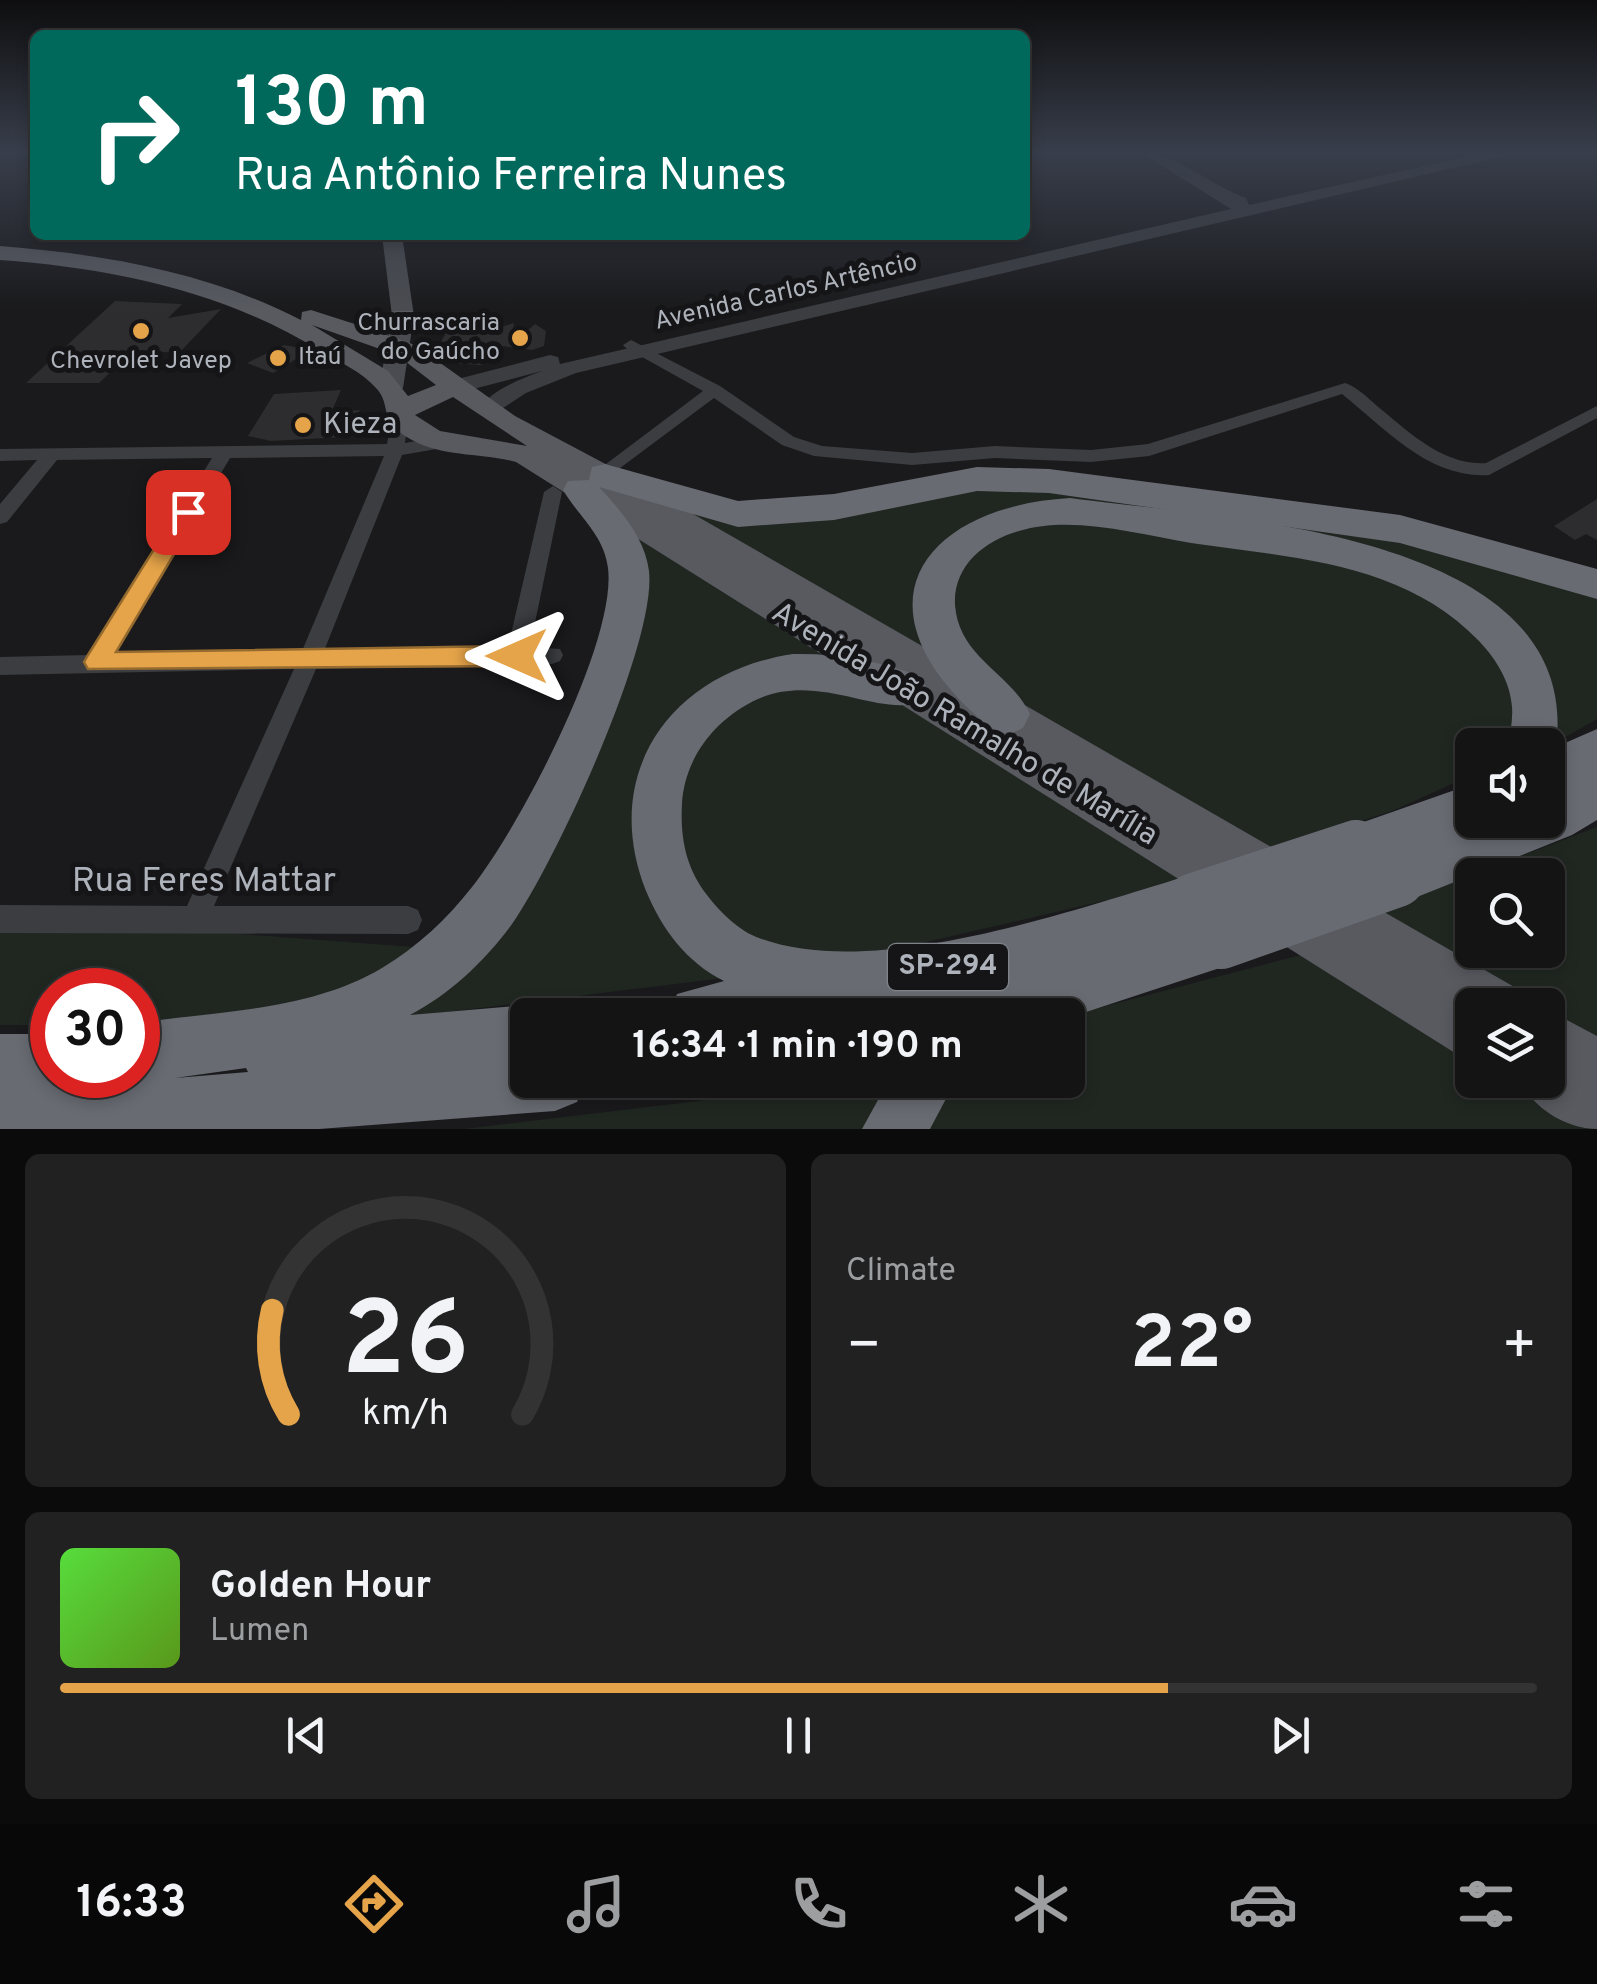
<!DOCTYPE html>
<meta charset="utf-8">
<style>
body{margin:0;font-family:Overpass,sans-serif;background:#212122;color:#f1f3f6;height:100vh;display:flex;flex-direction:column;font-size:38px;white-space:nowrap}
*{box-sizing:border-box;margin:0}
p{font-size:32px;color:#9d9ea0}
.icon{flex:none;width:55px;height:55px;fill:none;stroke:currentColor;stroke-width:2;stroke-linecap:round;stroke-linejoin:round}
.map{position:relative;height:1129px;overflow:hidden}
.panel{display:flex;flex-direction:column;gap:25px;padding:25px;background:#0b0b0c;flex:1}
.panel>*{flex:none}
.banner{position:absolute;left:30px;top:30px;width:1000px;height:210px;border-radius:15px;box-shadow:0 5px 15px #0003,0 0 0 2px #333334;background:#00695c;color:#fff;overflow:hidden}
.buttons{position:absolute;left:1455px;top:728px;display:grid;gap:20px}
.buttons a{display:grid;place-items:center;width:110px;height:110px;border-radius:15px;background:#141415;box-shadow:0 5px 15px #0003,0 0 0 2px #333334;font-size:50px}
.speed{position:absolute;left:30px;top:968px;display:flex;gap:20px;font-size:50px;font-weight:700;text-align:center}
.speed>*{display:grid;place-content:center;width:130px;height:130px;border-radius:50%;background:#141415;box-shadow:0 5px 15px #0003,0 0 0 2px #333334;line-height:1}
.speed .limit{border:15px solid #d22;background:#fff;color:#111}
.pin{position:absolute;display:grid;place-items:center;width:85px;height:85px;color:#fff;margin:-42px;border-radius:20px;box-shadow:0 5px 15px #0006}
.me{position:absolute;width:110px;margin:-55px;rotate:270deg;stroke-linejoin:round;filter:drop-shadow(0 0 8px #0008)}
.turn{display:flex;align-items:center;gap:35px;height:210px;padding:0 40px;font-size:45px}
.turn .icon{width:130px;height:130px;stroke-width:2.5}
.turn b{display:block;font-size:70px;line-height:85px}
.big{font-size:75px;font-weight:700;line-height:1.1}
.panel .widget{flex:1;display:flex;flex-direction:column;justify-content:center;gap:15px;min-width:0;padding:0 35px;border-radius:15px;background:#212122}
.panel .dial{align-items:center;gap:0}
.dial svg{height:260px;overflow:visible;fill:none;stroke:#333334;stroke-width:7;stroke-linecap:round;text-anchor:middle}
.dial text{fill:#f1f3f6;stroke:none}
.song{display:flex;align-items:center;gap:30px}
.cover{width:120px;height:120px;border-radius:15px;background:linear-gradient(135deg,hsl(110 70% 55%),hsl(90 70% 35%))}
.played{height:10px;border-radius:5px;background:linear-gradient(90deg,#e5a449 75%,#333334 75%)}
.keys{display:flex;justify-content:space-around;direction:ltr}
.heat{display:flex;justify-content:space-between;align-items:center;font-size:55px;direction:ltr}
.panel .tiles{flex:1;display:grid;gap:25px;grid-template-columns:1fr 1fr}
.widget:last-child{grid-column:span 2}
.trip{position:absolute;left:510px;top:998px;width:575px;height:100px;border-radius:15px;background:#141415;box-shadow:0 5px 15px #0003,0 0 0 2px #333334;font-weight:700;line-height:100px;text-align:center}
.tab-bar{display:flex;height:160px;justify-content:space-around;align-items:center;background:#080808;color:#9d9ea0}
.tab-bar .icon{width:70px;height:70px}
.tab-bar .current{color:#e5a449}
.tab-bar b{font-size:45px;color:#f1f3f6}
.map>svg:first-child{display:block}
.green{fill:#202721;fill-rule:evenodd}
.building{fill:#2d2d30}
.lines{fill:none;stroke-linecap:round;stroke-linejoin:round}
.minor{fill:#3b3d41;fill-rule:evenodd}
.tertiary{fill:#3b3d41;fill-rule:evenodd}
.secondary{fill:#4a4c51;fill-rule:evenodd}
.primary{fill:#585a60;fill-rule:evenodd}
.motorway{fill:#686b72;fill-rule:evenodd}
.motorway-bridge{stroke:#686b72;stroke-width:56}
.route{fill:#e5a449;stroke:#956b2f;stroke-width:2.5}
.poi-dot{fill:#e5a449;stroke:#151517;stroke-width:4}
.labels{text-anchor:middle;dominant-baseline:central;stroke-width:10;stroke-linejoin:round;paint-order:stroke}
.far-street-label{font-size:25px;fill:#aeb3bb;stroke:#151517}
.far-poi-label{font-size:25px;fill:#aeb3bb;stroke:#151517;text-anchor:end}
.shield{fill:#151517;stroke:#80848a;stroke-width:2.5}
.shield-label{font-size:28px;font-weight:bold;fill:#aeb3bb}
.poi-label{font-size:30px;fill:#aeb3bb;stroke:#151517;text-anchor:start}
.street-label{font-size:30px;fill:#aeb3bb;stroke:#151517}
.near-street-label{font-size:35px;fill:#aeb3bb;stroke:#151517}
</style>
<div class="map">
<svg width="1597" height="1129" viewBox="0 0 1597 1129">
<rect width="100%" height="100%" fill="#1a1a1c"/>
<g class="green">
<polygon points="967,484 1334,522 1597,588 1597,719 1548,747 1545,720 1452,589 1097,509 949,546 953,671 653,496 700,511"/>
<polygon points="1031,517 1380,564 1504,647 1518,745 1472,745 1472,780 1454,783 1392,811 1266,852 975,677 942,585 947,569"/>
<polygon points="619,524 842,664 781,664 642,794 748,975 357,1023 442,969 626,642"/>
<polygon points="882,688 1185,878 1121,897 835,963 704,924 667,778 747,691"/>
<path d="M1597 827V1042L1548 1013V1005H1533L1371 913ZM1472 875H1548V950H1472Z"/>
<polygon points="201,931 440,949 408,974 229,1023 138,1025 138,990 52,990 52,1025 0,1025 0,933"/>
<polygon points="1312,952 1472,1052 1472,1080 1517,1080 1595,1129 901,1129 937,1080 1068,1080 1068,1016"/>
<polygon points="806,1080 904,1080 875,1129 464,1129 715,1099"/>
</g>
<g class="building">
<polygon points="115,301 182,304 168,318 221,309 179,353 134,350 99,383 26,383"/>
<polygon points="421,314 484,319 478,334 514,323 511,345 535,324 546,331 544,346 532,350 494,345 481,365 447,363 434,354 447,331 419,328"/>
<polygon points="284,345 311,350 273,373 247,363"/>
<polygon points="341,390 331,413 360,410 343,437 271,441 248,436 274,394"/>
<polygon points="1597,499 1597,540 1586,534 1575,540 1554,526"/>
</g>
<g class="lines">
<g class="minor">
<path d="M631 340 720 386 794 437 822 446 912 453 995 446 1091 450 1148 444 1345 383C1357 387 1367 397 1377 406 1408 431 1443 466 1486 463L1597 406V418L1489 475C1429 479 1386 429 1342 394L1149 456 1091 462 995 458 912 465 814 456 782 445 714 398 612 474 606 472 603 468 606 464 703 391 626 348 623 345Z"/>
<path d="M400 413 408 418 405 443 448 435 457 441 448 447 402 455 324 651 508 647 544 492 553 486 562 492 530 647 560 649 563 655 560 661 552 664 316 669 214 906H408L418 910 422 920 418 930 408 934 0 933V905L187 906 294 669 0 675V657L90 655 212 458 57 460 7 522 0 524V504L37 460 0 461V449L387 444 392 418ZM384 456 302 651 113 655 230 458Z"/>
</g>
<path class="tertiary" d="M1140 152C1173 152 1212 186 1246 198L1249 205 1488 152H1521L576 373 526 393 489 417 477 410C494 389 518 380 542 371L458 393 447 386 450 381 550 355 558 357 560 364 1231 209Z"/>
<polygon class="secondary" points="382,235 402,235 414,316 403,388 391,395 379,388 392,316"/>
<g class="primary">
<path d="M0 246C103 254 208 272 301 320L302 312 311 310 364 327 394 311H412L415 316 387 335 415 345 515 416 615 469 1516 988 1523 1005H1472V1060L1455 1053 516 462C482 453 443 457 412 440 376 421 393 406 376 388 362 372 338 361 319 350 223 291 111 268 0 260ZM312 325 397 355 436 385 408 396 388 371ZM453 397 527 446 440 431 415 415Z"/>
<path d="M1548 1010 1597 1036V1129C1567 1129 1532 1108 1520 1080H1548Z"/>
</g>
<g class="motorway">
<path d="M605 464 738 501 834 494 977 467 1049 469 1400 515 1597 569V599L1400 543 1049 493 977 491 834 520 738 527 599 487C621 511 645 538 649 571 657 643 555 863 512 924 485 961 450 994 410 1015L528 1005 549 1014 528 1015V1080H586L577 1102 555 1111 319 1129H0V1034H52V1075H78L74 1085 133 1081 119 1075H138V1023C218 1011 310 1011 382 968 417 947 447 919 472 887 519 828 617 642 608 568 604 535 579 517 563 490L568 481 589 480 592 467ZM246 1068 248 1072 175 1078Z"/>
<path d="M1070 498C1213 518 1585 528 1556 747L1597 729V820L1572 835 1397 905 1378 897 1371 879 1376 865 1356 873 1338 865 1330 848 1338 831 1472 784V820H1548V745H1509C1510 733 1513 719 1512 707 1510 681 1496 659 1479 641 1403 562 1293 558 1191 543 1136 534 1073 515 1019 531 984 541 953 566 955 605 959 658 1010 672 1030 714L1023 728C1018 730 1014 733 1009 733 994 734 980 719 970 710 852 597 931 506 1070 498Z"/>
<path d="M793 654C838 653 878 661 920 676L927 689 920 702C879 717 818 672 758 699 716 718 685 757 682 803 680 838 686 868 707 895 720 912 739 931 759 938 875 982 1078 908 1194 874L1213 882 1221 901 1215 915 1241 921 1249 941 1241 961 1068 1018 919 1015 925 999 845 1015H669L677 994 724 981C686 962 662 929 646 891 599 772 672 672 793 654Z"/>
<polygon points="889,1080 956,1080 930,1129 862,1129"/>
</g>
<g class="motorway-bridge">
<polyline points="1194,901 1356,848"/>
<polyline points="1221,941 1397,879"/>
</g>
</g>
<linearGradient id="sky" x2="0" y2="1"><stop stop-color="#0e0e0f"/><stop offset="0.49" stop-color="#383e4b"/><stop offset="1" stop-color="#383e4b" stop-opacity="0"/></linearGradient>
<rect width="1597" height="310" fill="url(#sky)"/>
<polygon class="route" points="188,504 199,512 116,652 517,646 529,656 517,666 88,669 84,662 88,655 181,506"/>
<g class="poi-dot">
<circle cx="141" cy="331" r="10"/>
<circle cx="520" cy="338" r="10"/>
<circle cx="278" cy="358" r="10"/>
<circle cx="303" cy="425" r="10"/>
</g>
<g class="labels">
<g class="far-street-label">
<text transform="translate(786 293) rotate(-13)">Avenida Carlos Artêncio</text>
</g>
<g class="far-poi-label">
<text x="500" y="324">Churrascaria<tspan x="500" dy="29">do Gaúcho</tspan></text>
<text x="298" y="358" text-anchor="start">Itaú</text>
<text x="141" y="362" text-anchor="middle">Chevrolet Javep</text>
</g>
<rect class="shield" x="888" y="944" width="120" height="46" rx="8"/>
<g class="shield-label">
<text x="948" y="967">SP-294</text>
</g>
<g class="poi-label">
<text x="323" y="425">Kieza</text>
</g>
<g class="street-label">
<text transform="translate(964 725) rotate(31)">Avenida João Ramalho de Marília</text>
</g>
<g class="near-street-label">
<text x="204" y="882">Rua Feres Mattar</text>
</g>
</g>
</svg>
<div class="buttons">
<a><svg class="icon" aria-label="sound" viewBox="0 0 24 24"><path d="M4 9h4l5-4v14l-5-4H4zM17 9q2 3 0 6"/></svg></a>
<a><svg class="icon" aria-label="search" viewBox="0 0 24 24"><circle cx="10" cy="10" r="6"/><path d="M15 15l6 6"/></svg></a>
<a><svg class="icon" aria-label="layers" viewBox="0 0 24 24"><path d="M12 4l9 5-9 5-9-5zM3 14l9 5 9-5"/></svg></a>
</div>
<div class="speed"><div class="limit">30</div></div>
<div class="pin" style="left:188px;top:512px;background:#d93025"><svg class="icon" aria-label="arrive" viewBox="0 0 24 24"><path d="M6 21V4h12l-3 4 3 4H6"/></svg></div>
<svg class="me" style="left:517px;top:656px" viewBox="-20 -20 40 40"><path d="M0-17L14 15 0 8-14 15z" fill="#e5a449" stroke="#fff" stroke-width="4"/></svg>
<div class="trip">16:34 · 1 min · 190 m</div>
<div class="banner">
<div class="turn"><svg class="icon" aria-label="right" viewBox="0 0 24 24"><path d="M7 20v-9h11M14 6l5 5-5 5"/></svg><div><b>130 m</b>Rua Antônio Ferreira Nunes</div></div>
</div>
</div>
<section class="panel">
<div class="tiles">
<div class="widget dial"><svg viewBox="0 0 100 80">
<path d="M14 69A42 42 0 1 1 86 69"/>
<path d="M14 69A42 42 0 0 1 9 37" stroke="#e5a449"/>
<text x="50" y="56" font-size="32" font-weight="700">26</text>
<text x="50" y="72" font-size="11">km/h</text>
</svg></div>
<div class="widget"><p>Climate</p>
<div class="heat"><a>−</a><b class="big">22°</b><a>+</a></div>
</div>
<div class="widget">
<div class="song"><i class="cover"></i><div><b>Golden Hour</b><p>Lumen</p></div></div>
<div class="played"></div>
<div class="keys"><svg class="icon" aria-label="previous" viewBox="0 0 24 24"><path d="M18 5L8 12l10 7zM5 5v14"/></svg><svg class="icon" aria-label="pause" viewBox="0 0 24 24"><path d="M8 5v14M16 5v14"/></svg><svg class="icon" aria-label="next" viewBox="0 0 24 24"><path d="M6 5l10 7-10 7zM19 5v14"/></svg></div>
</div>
</div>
</section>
<nav class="tab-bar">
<b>16:33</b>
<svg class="icon current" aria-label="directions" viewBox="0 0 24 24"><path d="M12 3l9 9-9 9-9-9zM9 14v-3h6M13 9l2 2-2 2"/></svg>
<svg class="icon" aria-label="music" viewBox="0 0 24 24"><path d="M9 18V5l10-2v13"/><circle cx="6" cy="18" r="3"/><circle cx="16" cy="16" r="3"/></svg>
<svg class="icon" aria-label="phone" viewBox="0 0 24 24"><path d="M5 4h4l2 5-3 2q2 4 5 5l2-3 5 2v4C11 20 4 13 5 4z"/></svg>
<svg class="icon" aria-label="climate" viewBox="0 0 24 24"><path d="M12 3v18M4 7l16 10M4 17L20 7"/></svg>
<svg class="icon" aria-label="car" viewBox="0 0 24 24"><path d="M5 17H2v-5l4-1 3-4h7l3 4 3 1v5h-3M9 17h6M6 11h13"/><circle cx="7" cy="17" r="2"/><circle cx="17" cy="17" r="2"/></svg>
<svg class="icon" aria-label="filters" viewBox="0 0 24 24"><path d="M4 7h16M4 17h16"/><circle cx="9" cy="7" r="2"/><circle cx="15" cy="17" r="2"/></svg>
</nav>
